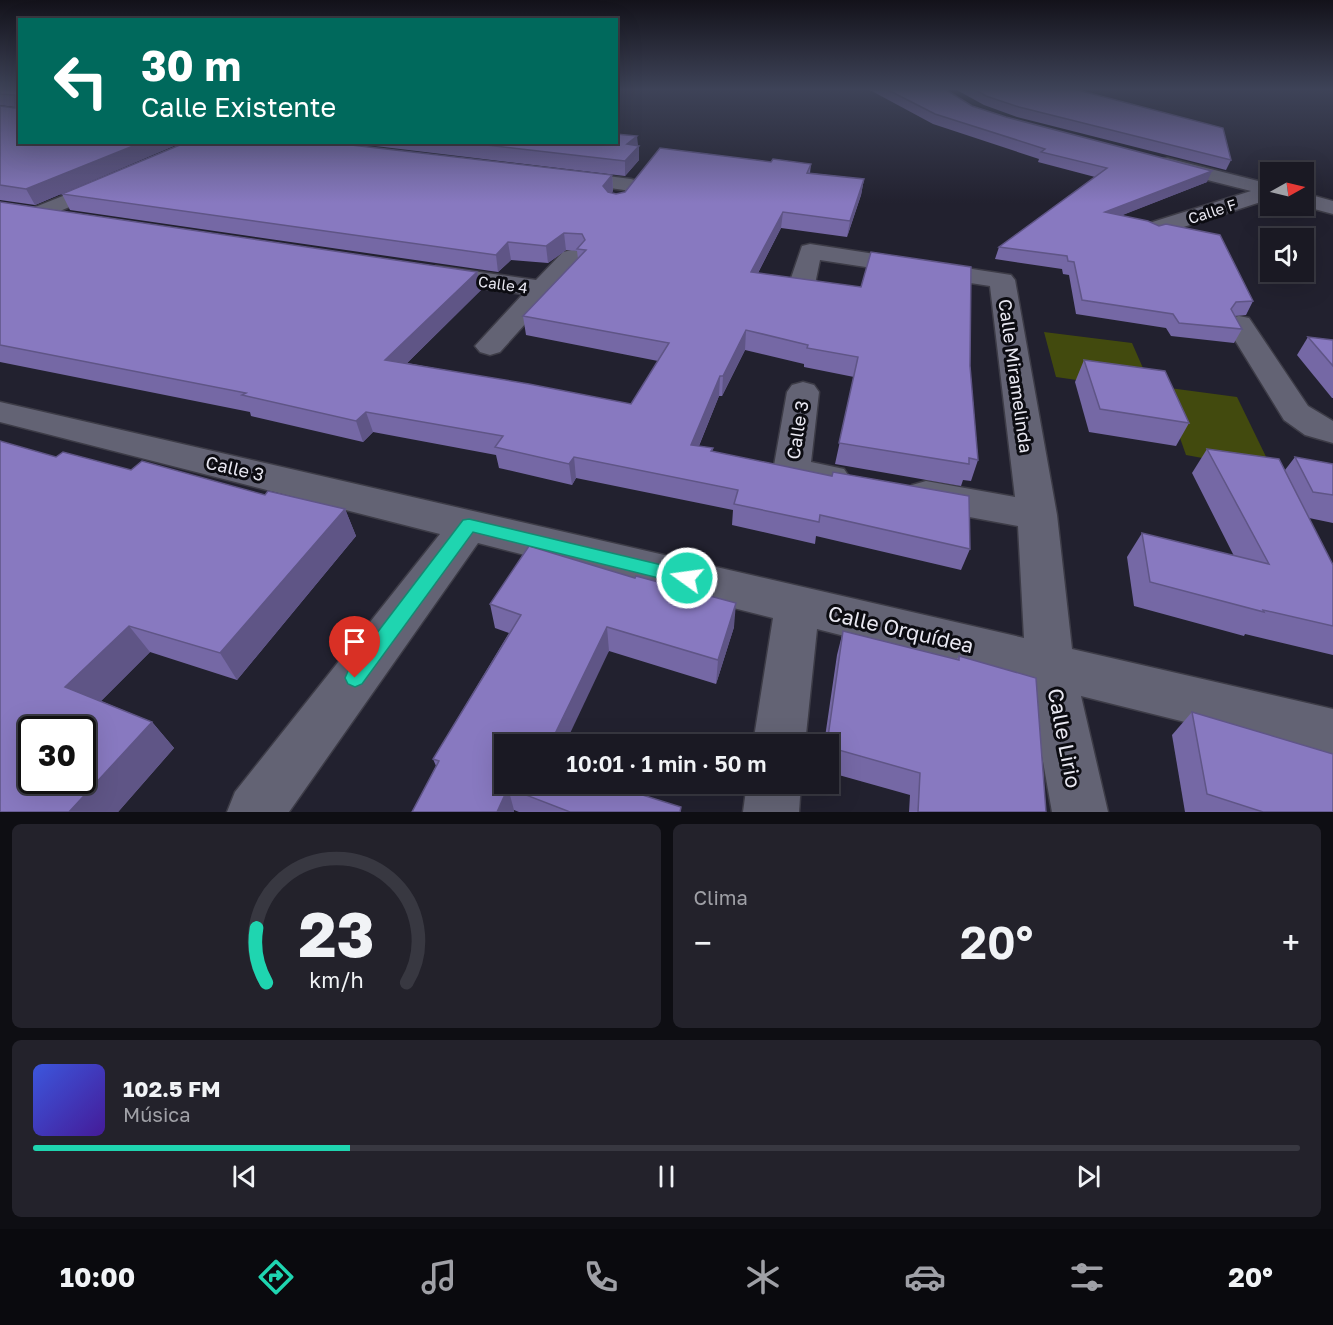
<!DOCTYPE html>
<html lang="es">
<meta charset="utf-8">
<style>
body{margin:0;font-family:"Golos Text",sans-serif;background:#23222b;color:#f1f3f6;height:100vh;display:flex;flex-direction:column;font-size:22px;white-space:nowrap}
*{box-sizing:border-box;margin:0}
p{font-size:20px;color:#9fa0a6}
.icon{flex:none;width:33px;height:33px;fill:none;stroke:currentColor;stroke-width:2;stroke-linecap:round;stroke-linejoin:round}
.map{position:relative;height:812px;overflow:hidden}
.details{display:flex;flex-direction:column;gap:12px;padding:12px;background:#0e0e13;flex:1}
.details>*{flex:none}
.hud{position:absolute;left:18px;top:18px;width:600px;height:126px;border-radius:0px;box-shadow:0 6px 24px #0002,0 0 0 2px #383841;background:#00695c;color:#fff;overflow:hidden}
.needle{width:39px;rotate:82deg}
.buttons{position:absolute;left:1260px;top:162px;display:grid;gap:12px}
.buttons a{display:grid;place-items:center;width:54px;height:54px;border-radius:0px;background:#1a1923;box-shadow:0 6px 24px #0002,0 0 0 2px #383841;font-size:30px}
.speed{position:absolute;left:18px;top:716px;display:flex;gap:12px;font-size:30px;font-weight:700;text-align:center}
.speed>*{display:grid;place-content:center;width:78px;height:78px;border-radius:50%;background:#1a1923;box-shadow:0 6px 24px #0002,0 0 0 2px #383841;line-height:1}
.speed .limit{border:3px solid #111;border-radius:9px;background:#fff;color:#111}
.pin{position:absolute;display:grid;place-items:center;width:51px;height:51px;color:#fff;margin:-62px -26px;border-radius:50% 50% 50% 0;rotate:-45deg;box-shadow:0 0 6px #0007}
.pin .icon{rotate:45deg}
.me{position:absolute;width:66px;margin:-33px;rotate:284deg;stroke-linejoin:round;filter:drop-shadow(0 0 4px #0008)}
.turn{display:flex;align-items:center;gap:21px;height:126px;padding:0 24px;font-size:27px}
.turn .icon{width:78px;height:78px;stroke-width:2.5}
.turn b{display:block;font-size:42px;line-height:51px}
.big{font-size:45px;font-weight:600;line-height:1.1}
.details .widget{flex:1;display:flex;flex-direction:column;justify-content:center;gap:9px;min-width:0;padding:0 21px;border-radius:9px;background:#23222b}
.details .dial{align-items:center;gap:0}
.dial svg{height:156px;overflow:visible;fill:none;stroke:#383841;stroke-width:7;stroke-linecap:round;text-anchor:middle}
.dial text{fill:#f1f3f6;stroke:none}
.song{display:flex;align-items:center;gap:18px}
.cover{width:72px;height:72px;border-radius:9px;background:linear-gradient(135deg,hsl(230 70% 55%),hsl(260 70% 35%))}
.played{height:6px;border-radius:3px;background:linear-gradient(90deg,#1fd5b0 25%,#383841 25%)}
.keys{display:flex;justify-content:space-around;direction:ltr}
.heat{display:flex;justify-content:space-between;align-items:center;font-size:33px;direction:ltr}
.details .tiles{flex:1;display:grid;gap:12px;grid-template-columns:1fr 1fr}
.widget:last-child{grid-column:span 2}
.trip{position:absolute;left:494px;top:734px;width:345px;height:60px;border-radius:0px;background:#1a1923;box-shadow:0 6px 24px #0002,0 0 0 2px #383841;font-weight:600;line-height:60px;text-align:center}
.tabs{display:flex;height:96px;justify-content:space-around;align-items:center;background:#0a0a0e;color:#9fa0a6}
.tabs .icon{width:42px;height:42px}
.tabs .active{color:#1fd5b0}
.tabs b{font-size:27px;color:#f1f3f6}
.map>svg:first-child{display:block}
.green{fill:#424a0e}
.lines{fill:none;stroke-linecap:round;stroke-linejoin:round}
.minor-casing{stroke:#3d3c47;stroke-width:3}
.minor{fill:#636374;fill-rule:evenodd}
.wall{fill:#7568a5}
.shaded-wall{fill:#5f5586}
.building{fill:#8879c0;stroke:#5f5586;stroke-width:1.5;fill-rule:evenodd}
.route{fill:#1fd5b0;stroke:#148a72;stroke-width:1.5}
.labels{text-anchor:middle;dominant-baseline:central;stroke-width:6;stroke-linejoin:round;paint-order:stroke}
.far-street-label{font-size:15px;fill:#e9e8f2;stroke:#0c0c12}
.street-label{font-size:18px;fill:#e9e8f2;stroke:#0c0c12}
.near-street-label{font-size:21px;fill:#e9e8f2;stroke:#0c0c12}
</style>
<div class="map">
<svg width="1333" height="812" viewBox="0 0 1333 812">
<rect width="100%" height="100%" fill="#22212f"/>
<g class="green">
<polygon points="1044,332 1132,343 1153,391 1056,377"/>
<polygon points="1162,387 1237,397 1273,471 1186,455"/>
</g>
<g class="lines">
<g class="minor-casing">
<g id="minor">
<polygon points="1167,158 1270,184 1270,199 1162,234 1154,236 1146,234 1143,229 1146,224 1251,191 1160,168 1158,164 1160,160"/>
<polygon points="568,171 631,179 638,181 641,185 638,189 631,191 561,181 558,177 561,173"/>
<polygon points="108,178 115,180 118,184 115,188 0,236 0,221"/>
<polygon points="1304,193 1333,201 1333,214 1303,206"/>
<polygon points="810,244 1011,275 1015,280 1057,515 1072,649 1333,709 1333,759 1081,696 1108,812 1052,812 1029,683 817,629 805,744 753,744 773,618 478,543 289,812 227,812 235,792 440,534 0,422 0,402 1024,638 1018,526 926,509 912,505 907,495 912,485 926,481 1015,497 990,286 820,260 815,284 811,289 802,292 793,289 789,284 802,246"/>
<polygon points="572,250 581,252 584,257 581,262 500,352 490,355 480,352 475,346 523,294 436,282 427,279 423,274 427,269 436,266 536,280 563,252"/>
<polygon points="1239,316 1249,318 1308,406 1333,421 1333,443 1305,435 1284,420 1225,324 1229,318"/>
<path d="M803 382 814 385 819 392 811 462 844 469 850 478 844 487C823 493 799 486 778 480L773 471 787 392 792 385Z"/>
<polygon points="747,783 801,783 799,812 743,812"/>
</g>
</g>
<use href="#minor" class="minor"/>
</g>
<g class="wall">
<polygon points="0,89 20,89 20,142 183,142 35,205 0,200 0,106 15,108 15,107 0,105"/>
<polygon points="868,89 945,89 972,106 1006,117 1207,182 1122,215 1253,301 1246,315 1234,316 1242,329 1234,343 1171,336 1166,328 1076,314 1069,275 1063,274 1062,269 995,259 999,247 1095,177 1038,162 1039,159 933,124"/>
<polygon points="955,89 1074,89 1231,160 1226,170 1017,117 984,105"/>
<polygon points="637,136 639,160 625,176 342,142 616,142"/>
<polygon points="771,162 811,164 810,173 864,179 861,195 847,237 781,228 758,273 970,366 978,460 971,481 963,480 961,486 835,464 854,377 804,367 804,364 745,350 722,396 719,396 699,446 713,448 712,452 970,549 961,570 816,536 815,544 732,525 733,510 576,478 572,485 499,468 496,455 373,432 363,442 251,416 250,412 0,362 0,202 477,272 481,290 407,363 631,404 658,361 526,335 523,316 578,259 577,251 566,250 548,263 511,260 498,272 70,210 62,194 612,175 613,191 611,193 616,194"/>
<polygon points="1308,337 1333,340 1333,398 1332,398 1297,355"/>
<polygon points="1084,360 1189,423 1176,446 1089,432 1075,382"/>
<polygon points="1207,449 1285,470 1295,457 1333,464 1333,523 1309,518 1333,565 1333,655 1245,634 1244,636 1134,606 1127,557 1142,533 1234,556 1192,473"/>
<polygon points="56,457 131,470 345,509 356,536 237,680 150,652 101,701 152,722 174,748 118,812"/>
<polygon points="490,604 734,627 716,684 609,651 504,783 681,812 519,812 514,810 514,812 412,812 436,766 433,759 509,633 495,628"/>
<polygon points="843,631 957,659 959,656 1046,812 909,812 910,795 828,772 828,744 824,744 837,655"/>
<polygon points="1192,712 1333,812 1185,812 1172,735"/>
</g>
<g class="shaded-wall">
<polygon points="637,136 637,147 639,146 639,160 625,176 625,161 627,144"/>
<polygon points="143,142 183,142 35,205 26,189"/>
<polygon points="1212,171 1207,182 1100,224 1105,212"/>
<polygon points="612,175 613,191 604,202 603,186"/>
<polygon points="864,179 861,195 847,237 850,221"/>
<polygon points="783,212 781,228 749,290 751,272"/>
<polygon points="564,233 566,250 548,263 546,246"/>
<polygon points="508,242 511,260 498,272 496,255"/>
<polygon points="477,272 481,290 390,380 385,360"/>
<polygon points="746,330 745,350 722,396 723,376"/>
<polygon points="720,376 719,396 691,465 691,445"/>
<polygon points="366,412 373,432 363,442 356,421"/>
<polygon points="574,457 576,478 572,485 569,464"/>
<polygon points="345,509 356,536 237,680 220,653"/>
<polygon points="736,603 734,627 716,684 718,660"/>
<polygon points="129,626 150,652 89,713 65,687"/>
<polygon points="607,627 609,651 565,744 550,744"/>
<polygon points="152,722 174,748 118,812 69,812"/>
<polygon points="508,788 514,810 514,812 497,812"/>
</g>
<g class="building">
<polygon points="0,89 20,89 20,142 143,142 26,189 0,185 0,106 15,108 15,95 0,94"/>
<polygon points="886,89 945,89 972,106 1006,117 1212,171 1105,212 1148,221 1159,226 1166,224 1220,235 1253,301 1236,302 1231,309 1242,329 1179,323 1173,314 1082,300 1074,262 1068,261 1067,256 999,247 1107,168 1041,152 1045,149 935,114"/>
<polygon points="974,89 1074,89 1223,128 1231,160 1019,107 986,96"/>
<polygon points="616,134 637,136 627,144 639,146 625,161 460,142 616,142"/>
<polygon points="187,142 325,142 612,175 603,186 608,192 616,194 625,192 660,148 771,162 773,159 811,164 807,173 864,179 850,221 783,212 751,272 861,287 871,252 971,267 970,366 978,460 969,458 969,464 839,443 858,357 807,348 808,345 746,330 723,376 720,376 691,445 713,448 711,451 832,476 833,472 969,496 970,549 820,515 819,522 734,504 738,490 574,457 569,464 495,447 503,436 366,412 356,421 242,395 246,393 0,345 0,202 477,272 385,360 529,384 631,404 669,343 523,316 586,250 577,249 585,240 582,234 564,233 546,246 508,242 496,255 62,194"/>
<polygon points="1308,337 1333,340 1333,366"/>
<polygon points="1084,360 1165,371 1189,423 1100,409"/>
<path d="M0 441 56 457 63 452 131 470 142 461 265 495 268 491 345 509 220 653 129 626 65 687 152 722 69 812H0ZM32 729H82V780H32Z"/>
<polygon points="1207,449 1279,459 1333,565 1333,626 1263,610 1264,612 1150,582 1142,533 1269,564"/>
<polygon points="1295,457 1333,464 1333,495 1313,492"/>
<polygon points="529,546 635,578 636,576 736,603 718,660 607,627 550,744 504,744 504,783 604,783 681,807 680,812 570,812 508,788 497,812 412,812 439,761 433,759 521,615 490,604"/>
<polygon points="843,631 959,660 959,656 1036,678 1046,812 918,812 920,773 828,747 827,744"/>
<polygon points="1192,712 1333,754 1333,812 1263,812 1207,794"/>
</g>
<linearGradient id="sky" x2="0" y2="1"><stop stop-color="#13121a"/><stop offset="0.44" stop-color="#3e4358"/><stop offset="1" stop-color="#3e4358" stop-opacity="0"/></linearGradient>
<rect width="1333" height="203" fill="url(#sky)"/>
<polygon class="route" points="469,519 687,571 694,573 696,578 694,583 687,585 473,532 362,684 355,687 348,684 345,678 348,671 463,520"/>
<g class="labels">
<g class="far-street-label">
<text transform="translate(1212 211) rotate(-18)">Calle F</text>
<text transform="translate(503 284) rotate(8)">Calle 4</text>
</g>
<g class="street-label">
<text transform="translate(1016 376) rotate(82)">Calle Miramelinda</text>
<text transform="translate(797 430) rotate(-81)">Calle 3</text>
<text transform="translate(235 468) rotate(13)">Calle 3</text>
</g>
<g class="near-street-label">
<text transform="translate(901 629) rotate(13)">Calle Orquídea</text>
<text transform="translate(1065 738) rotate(79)">Calle Lirio</text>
</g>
</g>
</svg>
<div class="buttons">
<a><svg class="needle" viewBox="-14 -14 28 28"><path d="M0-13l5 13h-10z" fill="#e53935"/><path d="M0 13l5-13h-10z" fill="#9fa0a6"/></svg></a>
<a><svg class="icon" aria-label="sound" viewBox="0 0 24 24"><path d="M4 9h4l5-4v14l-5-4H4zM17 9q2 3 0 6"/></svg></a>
</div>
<div class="speed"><div class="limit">30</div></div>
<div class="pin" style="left:355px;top:678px;background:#d93025"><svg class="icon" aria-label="arrive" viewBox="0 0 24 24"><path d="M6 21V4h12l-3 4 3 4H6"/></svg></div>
<svg class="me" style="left:687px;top:578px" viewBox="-20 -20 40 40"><circle r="17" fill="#1fd5b0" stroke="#fff" stroke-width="3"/><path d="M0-11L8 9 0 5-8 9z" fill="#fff"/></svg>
<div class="trip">10:01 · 1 min · 50 m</div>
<div class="hud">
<div class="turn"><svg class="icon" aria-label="left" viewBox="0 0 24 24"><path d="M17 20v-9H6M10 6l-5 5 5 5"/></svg><div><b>30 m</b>Calle Existente</div></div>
</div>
</div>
<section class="details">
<div class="tiles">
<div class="widget dial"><svg viewBox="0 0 100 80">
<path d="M14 69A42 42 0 1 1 86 69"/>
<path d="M14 69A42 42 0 0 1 9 41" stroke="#1fd5b0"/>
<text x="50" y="56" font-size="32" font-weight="700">23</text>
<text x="50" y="72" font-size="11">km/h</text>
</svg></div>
<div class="widget"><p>Clima</p>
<div class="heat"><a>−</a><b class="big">20°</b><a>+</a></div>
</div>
<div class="widget">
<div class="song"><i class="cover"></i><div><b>102.5 FM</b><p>Música</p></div></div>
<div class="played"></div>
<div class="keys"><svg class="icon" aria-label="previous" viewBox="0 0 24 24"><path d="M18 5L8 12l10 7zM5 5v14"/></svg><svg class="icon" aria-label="pause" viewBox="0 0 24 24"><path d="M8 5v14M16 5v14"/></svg><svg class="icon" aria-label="next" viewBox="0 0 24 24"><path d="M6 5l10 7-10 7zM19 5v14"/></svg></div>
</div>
</div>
</section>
<nav class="tabs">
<b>10:00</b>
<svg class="icon active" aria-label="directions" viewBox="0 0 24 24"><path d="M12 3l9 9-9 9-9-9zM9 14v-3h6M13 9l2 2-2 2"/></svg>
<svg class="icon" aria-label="music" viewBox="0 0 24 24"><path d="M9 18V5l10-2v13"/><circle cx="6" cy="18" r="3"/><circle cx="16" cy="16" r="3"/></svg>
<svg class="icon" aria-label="phone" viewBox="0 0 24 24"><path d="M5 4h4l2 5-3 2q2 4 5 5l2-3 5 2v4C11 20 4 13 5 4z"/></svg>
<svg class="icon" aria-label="climate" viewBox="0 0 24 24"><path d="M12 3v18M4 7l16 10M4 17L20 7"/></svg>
<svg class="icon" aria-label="car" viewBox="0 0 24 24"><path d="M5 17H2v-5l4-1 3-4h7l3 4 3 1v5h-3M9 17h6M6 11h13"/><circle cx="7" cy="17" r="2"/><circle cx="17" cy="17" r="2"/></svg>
<svg class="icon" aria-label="filters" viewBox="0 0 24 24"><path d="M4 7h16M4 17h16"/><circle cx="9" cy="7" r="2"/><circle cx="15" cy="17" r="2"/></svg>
<b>20°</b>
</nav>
